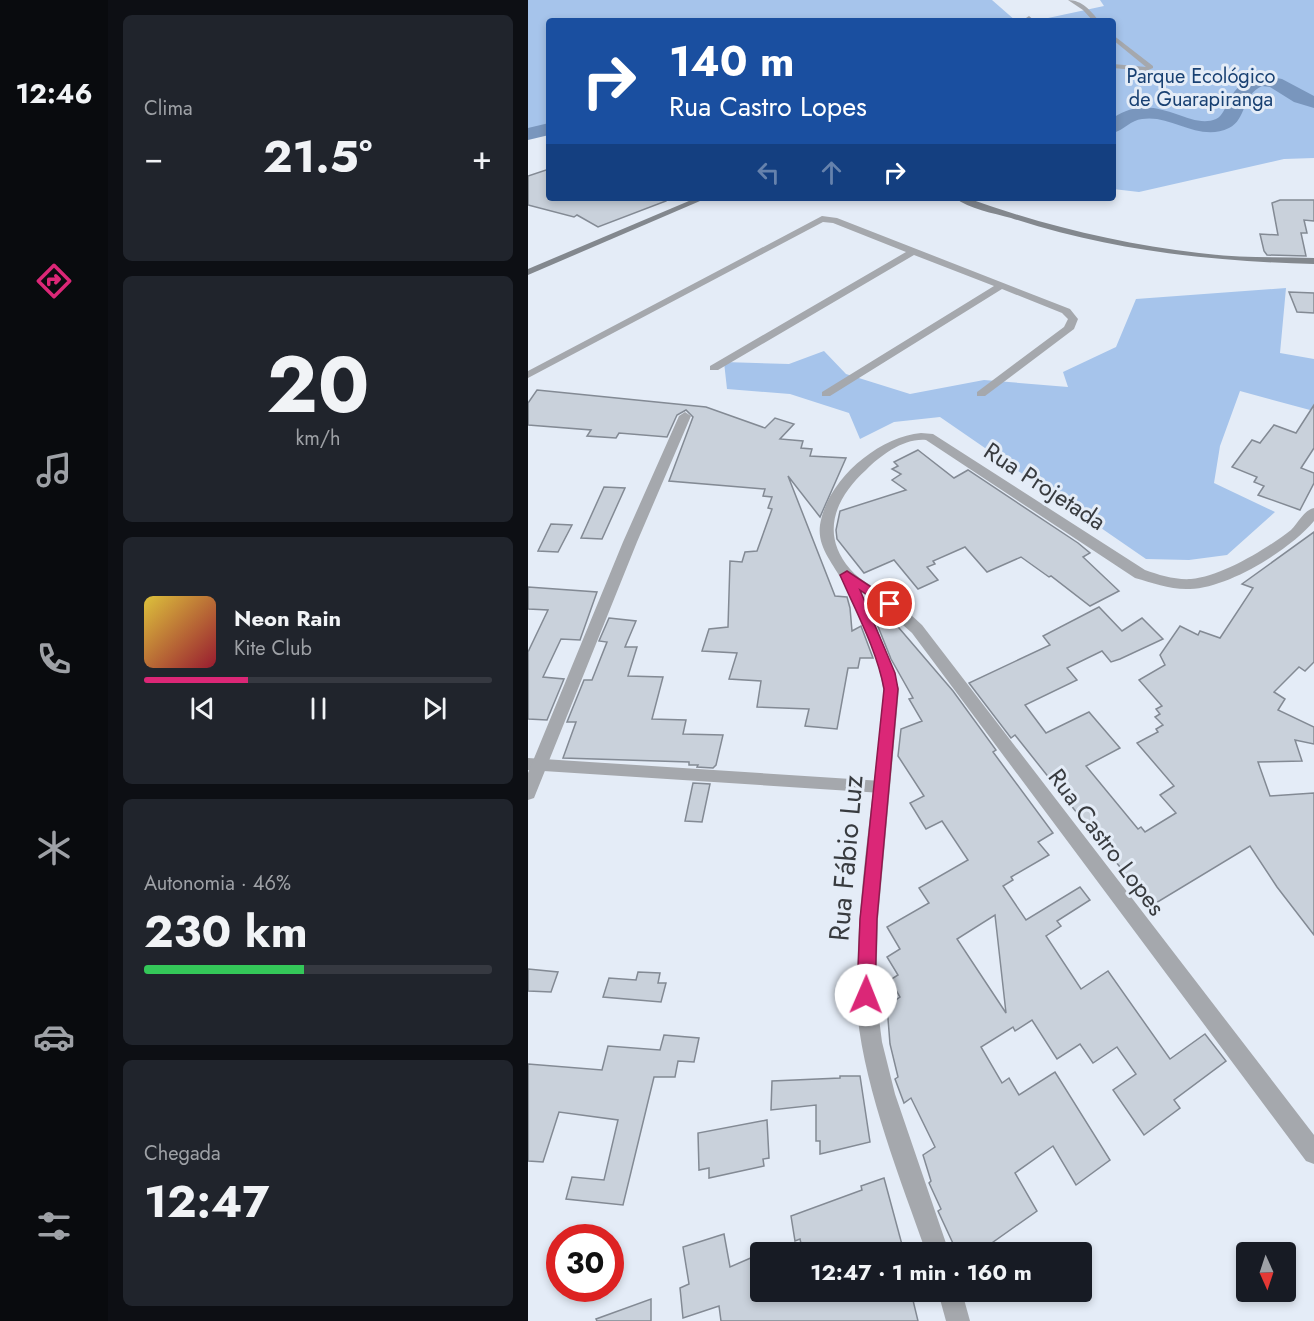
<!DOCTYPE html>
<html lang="pt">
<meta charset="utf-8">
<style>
body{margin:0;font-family:Jost,sans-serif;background:#20242c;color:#f1f3f6;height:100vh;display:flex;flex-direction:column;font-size:22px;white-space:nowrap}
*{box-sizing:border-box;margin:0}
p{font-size:20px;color:#9ea1a6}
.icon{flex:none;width:33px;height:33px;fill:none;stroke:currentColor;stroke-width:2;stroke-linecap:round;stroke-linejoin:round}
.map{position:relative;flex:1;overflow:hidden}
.panel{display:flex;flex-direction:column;gap:15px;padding:15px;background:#0d0f14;width:420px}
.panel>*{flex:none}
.banner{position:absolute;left:18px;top:18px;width:570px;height:183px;border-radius:6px;box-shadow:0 3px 9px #0003;background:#1a4fa0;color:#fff;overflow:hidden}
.needle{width:39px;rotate:177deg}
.controls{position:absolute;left:708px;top:1242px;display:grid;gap:12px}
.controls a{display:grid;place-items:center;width:60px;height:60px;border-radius:6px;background:#171b24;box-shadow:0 3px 9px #0003;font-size:30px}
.speed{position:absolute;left:18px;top:1224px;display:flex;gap:12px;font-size:30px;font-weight:700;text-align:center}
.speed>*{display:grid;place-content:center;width:78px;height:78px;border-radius:50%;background:#171b24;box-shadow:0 3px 9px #0003;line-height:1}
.speed .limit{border:9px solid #d22;background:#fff;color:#111}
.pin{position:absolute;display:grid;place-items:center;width:51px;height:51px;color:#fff;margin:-26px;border:3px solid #fff;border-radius:50%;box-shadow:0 2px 6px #0007}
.me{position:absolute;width:66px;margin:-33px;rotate:1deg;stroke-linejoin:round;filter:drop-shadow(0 0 4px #0008)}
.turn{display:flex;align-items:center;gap:21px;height:126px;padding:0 24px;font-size:27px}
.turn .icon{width:78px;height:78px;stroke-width:2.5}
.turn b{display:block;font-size:42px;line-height:51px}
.lanes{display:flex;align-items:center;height:57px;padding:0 24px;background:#0003;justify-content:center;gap:30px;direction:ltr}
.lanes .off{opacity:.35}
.big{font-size:45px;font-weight:700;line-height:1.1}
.panel .widget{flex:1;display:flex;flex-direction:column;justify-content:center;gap:9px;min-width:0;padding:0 21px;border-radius:9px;background:#20242c}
.panel .dial{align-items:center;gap:0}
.dial b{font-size:78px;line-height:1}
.song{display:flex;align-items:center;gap:18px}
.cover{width:72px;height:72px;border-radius:9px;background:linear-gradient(135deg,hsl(50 70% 55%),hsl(350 70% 35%))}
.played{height:6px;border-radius:3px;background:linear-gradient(90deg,#db2777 30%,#363941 30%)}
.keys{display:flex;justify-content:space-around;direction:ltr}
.heat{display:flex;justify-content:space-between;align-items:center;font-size:33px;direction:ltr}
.charge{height:9px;border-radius:4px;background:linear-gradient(90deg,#34c759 46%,#363941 0)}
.trip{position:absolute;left:222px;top:1242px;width:342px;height:60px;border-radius:6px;background:#171b24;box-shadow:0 3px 9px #0003;font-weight:700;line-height:60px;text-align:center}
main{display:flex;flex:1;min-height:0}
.tab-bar{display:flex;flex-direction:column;width:108px;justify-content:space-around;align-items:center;background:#090b0e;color:#9ea1a6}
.tab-bar .icon{width:42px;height:42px}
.tab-bar .current{color:#db2777}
.tab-bar b{font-size:27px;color:#f1f3f6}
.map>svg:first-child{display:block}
.green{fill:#a6c4eb}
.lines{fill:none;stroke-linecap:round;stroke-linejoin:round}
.river{fill:#7996bd;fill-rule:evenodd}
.building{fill:#c9d1db;stroke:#838a94;stroke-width:1.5;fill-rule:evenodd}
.service{fill:#a5a8ad;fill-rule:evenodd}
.minor{fill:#a5a8ad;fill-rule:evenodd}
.secondary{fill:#83888e;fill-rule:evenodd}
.route{fill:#db2777;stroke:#8e194d;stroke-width:1.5}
.labels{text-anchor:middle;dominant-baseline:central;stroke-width:6;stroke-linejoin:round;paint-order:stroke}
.far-park-label{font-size:20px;fill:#184072;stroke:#e4ecf7}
.street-label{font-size:24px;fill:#383b3f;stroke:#e4ecf7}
.near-street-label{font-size:28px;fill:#383b3f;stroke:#e4ecf7}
</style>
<main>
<nav class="tab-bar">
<b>12:46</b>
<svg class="icon current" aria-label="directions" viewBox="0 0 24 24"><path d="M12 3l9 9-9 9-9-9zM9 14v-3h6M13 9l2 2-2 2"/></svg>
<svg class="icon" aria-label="music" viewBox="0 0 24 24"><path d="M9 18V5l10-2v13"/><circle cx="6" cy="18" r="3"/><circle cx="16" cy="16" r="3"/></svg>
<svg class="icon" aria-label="phone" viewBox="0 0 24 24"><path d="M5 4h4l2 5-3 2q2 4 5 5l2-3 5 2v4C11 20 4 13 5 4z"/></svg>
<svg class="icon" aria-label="climate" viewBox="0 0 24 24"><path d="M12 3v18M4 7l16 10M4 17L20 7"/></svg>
<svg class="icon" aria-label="car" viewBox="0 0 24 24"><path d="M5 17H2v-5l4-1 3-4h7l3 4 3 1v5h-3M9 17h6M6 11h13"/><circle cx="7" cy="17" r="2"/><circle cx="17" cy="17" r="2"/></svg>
<svg class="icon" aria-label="filters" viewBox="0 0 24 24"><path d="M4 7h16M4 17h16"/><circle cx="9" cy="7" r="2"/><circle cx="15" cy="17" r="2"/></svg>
</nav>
<section class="panel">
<div class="widget"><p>Clima</p>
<div class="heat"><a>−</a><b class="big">21.5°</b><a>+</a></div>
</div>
<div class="widget dial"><b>20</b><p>km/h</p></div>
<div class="widget">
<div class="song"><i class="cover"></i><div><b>Neon Rain</b><p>Kite Club</p></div></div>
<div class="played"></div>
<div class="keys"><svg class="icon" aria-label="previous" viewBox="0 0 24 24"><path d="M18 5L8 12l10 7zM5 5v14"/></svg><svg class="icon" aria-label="pause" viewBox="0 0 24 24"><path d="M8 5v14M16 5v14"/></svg><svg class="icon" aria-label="next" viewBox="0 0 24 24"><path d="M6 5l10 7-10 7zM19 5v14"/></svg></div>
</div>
<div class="widget"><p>Autonomia · 46%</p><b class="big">230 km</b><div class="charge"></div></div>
<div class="widget"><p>Chegada</p><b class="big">12:47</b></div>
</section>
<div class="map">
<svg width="786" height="1321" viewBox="0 0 786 1321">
<rect width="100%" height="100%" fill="#e4ecf7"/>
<g class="green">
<polygon points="0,0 464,0 488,21 21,21 21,124 0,130"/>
<polygon points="572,0 786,0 786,158 756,159 611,192 585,189 585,21 506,21 576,6"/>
<polygon points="758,288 752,353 786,359 786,406 782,410 712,391 692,446 686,483 747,512 699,555 661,560 618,559 412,417 366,422 332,439 321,413 262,394 199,389 196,362 261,364 296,351 318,374 382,394 456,380 540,387 535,372 588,347 608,299"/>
</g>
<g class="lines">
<g class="river">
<path d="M732 75 754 79 786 96V108L766 102 742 87 734 86C713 96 719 119 701 128 671 143 644 114 614 119 603 120 596 130 585 133V118C628 89 660 131 688 119 701 114 698 84 732 75Z"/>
<polygon points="21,123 21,135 0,140 0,128"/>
</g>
</g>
<g class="building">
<polygon points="21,169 21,198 138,198 138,201 70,227 49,215 46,217 0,205 0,176"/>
<polygon points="752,200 786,200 786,221 776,220 779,233 773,233 778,256 739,255 736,251 732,234 750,235 744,203"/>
<polygon points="761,292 786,293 786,313 769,312"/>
<polygon points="9,390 178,407 237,428 247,418 266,424 252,439 275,441 273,448 284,449 282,456 318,458 292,517 260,476 307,596 319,597 322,608 324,631 333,626 345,658 332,658 330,668 320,668 309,729 277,726 281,709 229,707 233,681 201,679 209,653 174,651 181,629 200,627 202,561 214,562 217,552 229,551 244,509 240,508 244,497 235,496 237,489 141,481 165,417 158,410 149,415 139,437 91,433 88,438 59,436 63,430 0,425 0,403"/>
<polygon points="786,405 786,448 773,468 786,473 786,483 772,510 730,495 736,486 726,482 729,477 704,467 724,440 732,443 746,425 768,433"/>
<polygon points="390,450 426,478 440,470 550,543 562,553 555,557 591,591 562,606 523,576 521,577 493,557 459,572 437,547 405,561 407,564 399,567 410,580 390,589 366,560 336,573 309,539 308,530 312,511 378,490 364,480 373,474 364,469 370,466 366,462"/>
<polygon points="76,487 97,488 74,539 53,538"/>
<polygon points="23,524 44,525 30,552 10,551"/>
<polygon points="786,532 786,662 777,671 771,667 746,692 757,699 750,710 786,727 786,744 767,740 774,761 730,762 742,796 786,793 786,935 749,887 722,846 623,906 487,735 483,738 441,683 522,645 515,636 571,607 594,631 614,618 635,639 592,659 583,662 574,651 539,668 549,680 497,705 518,733 561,712 592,748 558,766 610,829 613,827 617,832 648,813 632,795 646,786 609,743 630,732 628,729 635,725 627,717 632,714 628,709 634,706 611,680 637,665 632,655 652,626 670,635 672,631 692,638 725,588 714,584"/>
<polygon points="0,587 69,592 52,640 33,639 15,677 36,679 19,720 0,719 0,652 20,610 0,609"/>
<path d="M359 614 425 691 468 750 465 752 525 833 510 842 521 855 483 877 485 880 475 886 498 920 552 887 562 900 529 921 533 926 518 936 553 989 580 971 642 1059 677 1034 698 1061 646 1100 652 1108 616 1135 585 1090 608 1074 589 1047 565 1063 552 1044 529 1059 504 1020 487 1031 485 1027 453 1047 474 1083 481 1078 491 1095 527 1072 582 1160 548 1185 525 1146 487 1173 509 1211 451 1252H429L410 1211 413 1209 401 1183 403 1181 395 1155 407 1147 383 1098 376 1103 367 1079 370 1077 362 1044 359 1006 372 997 362 980 370 975 359 957 372 949 359 927 401 903 391 888 440 860 414 821 398 829 382 803 396 796 370 756 373 729 394 721 381 699 385 698 363 659 347 619ZM467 915 478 1013 429 939Z"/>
<polygon points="81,618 108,621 97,647 109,647 100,676 135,677 124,719 158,720 155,734 195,735 188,765 185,768 169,767 170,765 161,765 161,762 35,758 48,722 39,722 56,680 64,680 79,642 71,641"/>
<polygon points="165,783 182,784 174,822 157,821"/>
<polygon points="0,969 30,972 23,992 0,991"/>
<polygon points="110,972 132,973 130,983 138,983 133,1002 75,997 81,978 108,980"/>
<polygon points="136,1035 171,1038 166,1062 150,1061 147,1077 126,1077 95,1205 38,1199 44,1177 76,1180 90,1120 31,1112 15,1162 0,1161 0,1064 74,1070 80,1046 132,1050"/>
<polygon points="312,1076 332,1076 342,1142 292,1154 292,1141 288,1141 288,1105 243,1110 244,1081 312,1078"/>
<polygon points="239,1120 241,1158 235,1159 236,1166 181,1178 181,1168 171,1170 170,1133"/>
<polygon points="356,1178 376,1252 275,1252 272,1239 267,1241 263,1216 334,1190 333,1186"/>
<polygon points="196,1234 202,1267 232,1254 232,1292 383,1292 390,1321 193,1321 191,1306 155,1318 152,1288 161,1284 155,1247"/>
<polygon points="123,1299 123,1321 69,1321 68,1319"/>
</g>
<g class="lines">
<polygon class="service" points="0,758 354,781 359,783 361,787 359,791 354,793 0,770"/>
<g class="minor">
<path d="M540 0C554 0 563 11 571 21H565L555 10Z"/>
<polygon points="501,16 507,21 501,21 498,18"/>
<polygon points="585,35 625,66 625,68 618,71 585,68 585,64 618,67 585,40"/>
<polygon points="294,216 309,218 542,309 550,319 546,329 457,396 449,396 449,392 536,327 540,319 534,313 474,289 302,396 294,396 294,392 466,286 386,255 190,370 182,370 182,366 378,252 305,223 295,222 0,378 0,371"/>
<polygon points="157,412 163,416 109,542 8,793 6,798 0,800 0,773 95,542 151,416"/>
<path d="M393 433 405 434 617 570C631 575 647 580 663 579 693 577 740 548 763 530 770 523 776 510 786 508V521C762 550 700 588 662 589 643 590 625 583 607 578L398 440C376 438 353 455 338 470 307 498 292 534 322 569 333 582 353 590 367 601 376 608 385 617 394 625L786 1135V1164L778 1161 384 633 357 609 333 592 359 653 371 689 350 919 348 995 354 1042 367 1094 421 1252H398C371 1175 331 1076 328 995 328 979 330 962 330 945 333 885 341 825 348 765 350 742 357 710 355 688 352 660 328 608 315 582 305 563 289 547 292 525 299 480 350 437 393 433Z"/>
<polygon points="410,1292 434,1292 442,1321 418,1321"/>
</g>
<g class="secondary">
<polygon points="168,198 179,198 0,275 0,269"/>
<path d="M427 198H439C514 225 592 244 671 253 709 258 748 257 786 258V264C680 261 584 251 483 218 465 213 441 209 427 198Z"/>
</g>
</g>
<path class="route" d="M319 571 369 604 367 608H358L332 590 367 673 370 689 349 919 347 995 344 1001 338 1004 332 1001 329 995 332 919 356 689C349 650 328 612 312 575Z"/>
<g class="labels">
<g class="far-park-label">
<text x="673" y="76">Parque Ecológico<tspan x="673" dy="23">de Guarapiranga</tspan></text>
</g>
<g class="street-label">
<text transform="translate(517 486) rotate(33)">Rua Projetada</text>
<text transform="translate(579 842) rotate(53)">Rua Castro Lopes</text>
</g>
<g class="near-street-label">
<text transform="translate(318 858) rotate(-85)">Rua Fábio Luz</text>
</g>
</g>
</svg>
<div class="controls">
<a><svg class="needle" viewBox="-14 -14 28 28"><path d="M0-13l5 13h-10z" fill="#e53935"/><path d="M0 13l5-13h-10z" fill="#9ea1a6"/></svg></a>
</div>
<div class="speed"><div class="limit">30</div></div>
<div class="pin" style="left:362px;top:604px;background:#d93025"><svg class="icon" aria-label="arrive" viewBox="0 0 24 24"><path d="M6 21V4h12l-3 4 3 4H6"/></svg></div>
<svg class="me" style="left:338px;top:995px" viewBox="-20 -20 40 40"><circle r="19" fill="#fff"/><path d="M0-13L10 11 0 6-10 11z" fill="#db2777"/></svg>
<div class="trip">12:47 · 1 min · 160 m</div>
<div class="banner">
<div class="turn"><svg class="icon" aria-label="right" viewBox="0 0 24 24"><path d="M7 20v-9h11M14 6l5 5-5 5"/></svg><div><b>140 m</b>Rua Castro Lopes</div></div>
<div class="lanes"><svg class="icon off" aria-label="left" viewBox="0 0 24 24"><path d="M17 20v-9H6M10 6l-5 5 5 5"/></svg><svg class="icon off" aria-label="ahead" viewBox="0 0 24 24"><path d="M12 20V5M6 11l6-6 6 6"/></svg><svg class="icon" aria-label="right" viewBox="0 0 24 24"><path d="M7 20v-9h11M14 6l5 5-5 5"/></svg></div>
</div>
</div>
</main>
